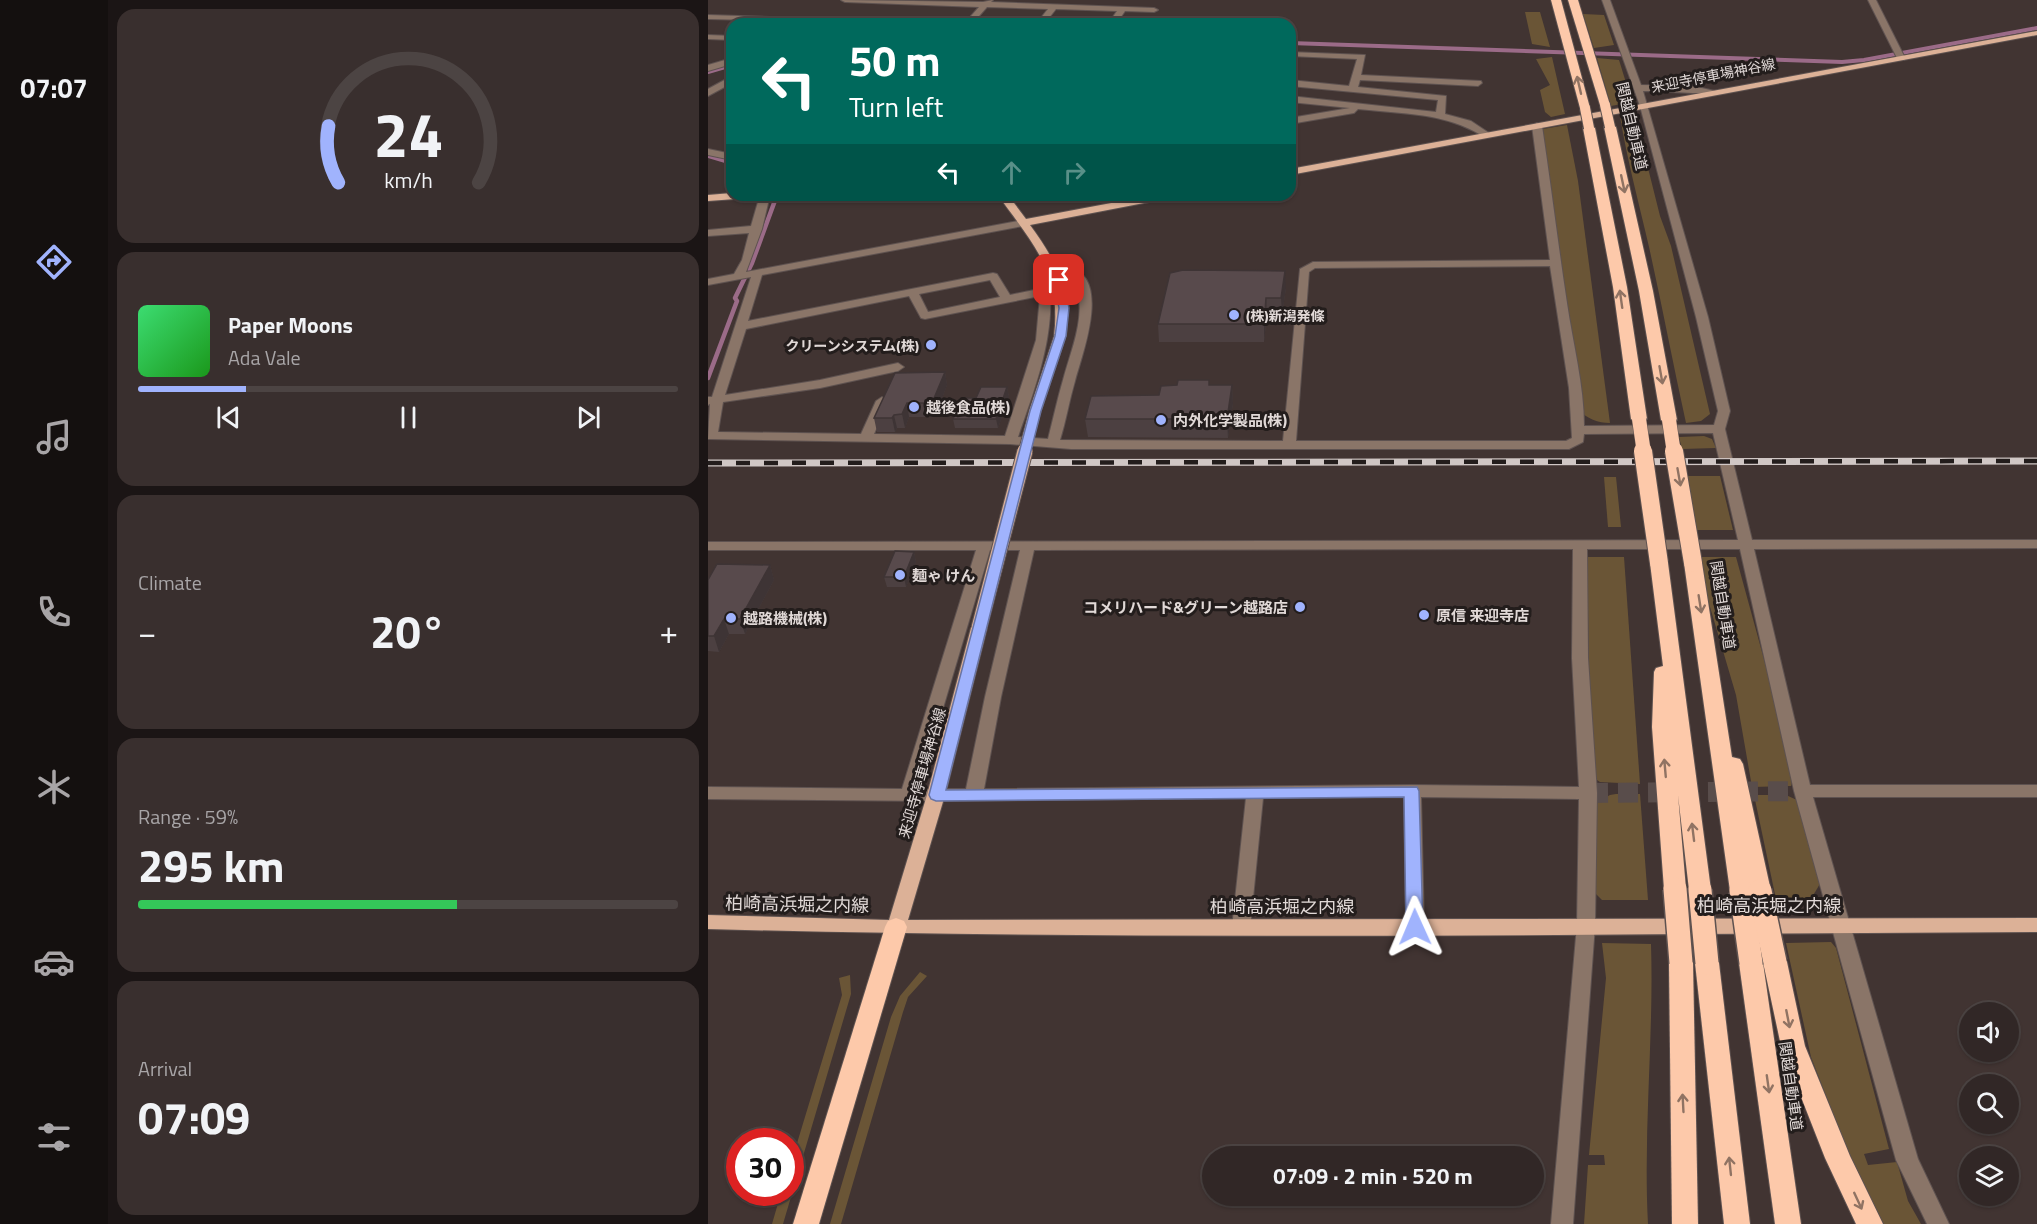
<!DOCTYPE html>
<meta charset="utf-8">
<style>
body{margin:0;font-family:"Titillium Web","Noto Sans JP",sans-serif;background:#392f2e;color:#f1f3f6;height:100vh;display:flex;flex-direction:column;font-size:22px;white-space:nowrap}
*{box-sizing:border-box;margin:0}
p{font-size:20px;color:#a8a5a7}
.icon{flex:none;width:33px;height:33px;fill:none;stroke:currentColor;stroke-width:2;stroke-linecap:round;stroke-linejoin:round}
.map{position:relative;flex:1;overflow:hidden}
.side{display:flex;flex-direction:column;gap:9px;padding:9px;background:#1b1515;width:600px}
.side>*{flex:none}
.hud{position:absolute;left:18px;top:18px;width:570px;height:183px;border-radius:18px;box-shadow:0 2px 4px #0004,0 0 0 2px #4c4443;background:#00695c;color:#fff;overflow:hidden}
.fabs{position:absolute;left:1251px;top:1002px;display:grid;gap:12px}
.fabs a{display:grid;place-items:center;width:60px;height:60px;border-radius:50%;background:#312726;box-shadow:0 2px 4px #0004,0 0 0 2px #4c4443;font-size:30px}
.speed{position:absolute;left:18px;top:1128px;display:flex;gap:12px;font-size:30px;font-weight:700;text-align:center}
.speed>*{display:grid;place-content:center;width:78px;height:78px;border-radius:50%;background:#312726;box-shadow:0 2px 4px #0004,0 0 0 2px #4c4443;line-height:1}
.speed .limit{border:9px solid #d22;background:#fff;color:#111}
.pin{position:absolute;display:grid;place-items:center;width:51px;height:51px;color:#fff;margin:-26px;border-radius:12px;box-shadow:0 3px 9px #0006}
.me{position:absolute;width:66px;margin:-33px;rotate:359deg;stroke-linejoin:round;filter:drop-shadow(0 0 4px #0008)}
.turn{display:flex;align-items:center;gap:21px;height:126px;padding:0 24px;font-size:27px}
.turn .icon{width:78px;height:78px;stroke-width:2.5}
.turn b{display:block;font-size:42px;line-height:51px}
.lanes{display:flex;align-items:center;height:57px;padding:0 24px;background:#0003;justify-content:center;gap:30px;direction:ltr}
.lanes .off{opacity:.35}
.big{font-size:45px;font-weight:700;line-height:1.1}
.side .card{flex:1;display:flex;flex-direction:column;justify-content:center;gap:9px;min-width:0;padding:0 21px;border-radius:18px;background:#392f2e}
.side .dial{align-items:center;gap:0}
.dial svg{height:156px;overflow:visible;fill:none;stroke:#4c4443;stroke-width:7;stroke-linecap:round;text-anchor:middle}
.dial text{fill:#f1f3f6;stroke:none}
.song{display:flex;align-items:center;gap:18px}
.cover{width:72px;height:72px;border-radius:9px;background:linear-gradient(135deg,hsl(140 70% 55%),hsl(120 70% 35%))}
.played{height:6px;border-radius:3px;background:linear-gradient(90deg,#a0b3fd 20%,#4c4443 20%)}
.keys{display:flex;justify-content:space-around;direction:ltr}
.heat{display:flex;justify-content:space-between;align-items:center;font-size:33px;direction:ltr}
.charge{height:9px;border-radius:4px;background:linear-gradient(90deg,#34c759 59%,#4c4443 0)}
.trip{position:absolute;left:494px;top:1146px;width:342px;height:60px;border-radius:30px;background:#312726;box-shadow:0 2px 4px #0004,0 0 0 2px #4c4443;font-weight:700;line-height:60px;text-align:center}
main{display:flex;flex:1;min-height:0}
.tab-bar{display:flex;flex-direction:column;width:108px;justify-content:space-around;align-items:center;background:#14100f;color:#a8a5a7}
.tab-bar .icon{width:42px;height:42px}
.tab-bar .active{color:#a0b3fd}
.tab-bar b{font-size:27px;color:#f1f3f6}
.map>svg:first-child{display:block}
.green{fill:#6a5536}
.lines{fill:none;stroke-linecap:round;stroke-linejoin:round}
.stream-far1{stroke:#9b6b88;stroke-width:4}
.stream{stroke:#9b6b88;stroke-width:4.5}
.minor-tunnel{stroke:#594d4b;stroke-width:20;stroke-dasharray:20 10;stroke-linecap:butt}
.minor-casing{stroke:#5e5250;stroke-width:2}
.major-casing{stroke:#5e5250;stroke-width:2}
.highway-casing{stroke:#5e5250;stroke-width:2}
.minor{fill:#8a7568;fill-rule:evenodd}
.major{fill:#dcb197;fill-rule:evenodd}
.highway{fill:#fdc9aa;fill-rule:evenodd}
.rail-casing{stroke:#d0c7c5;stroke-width:7}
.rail{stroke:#231d1c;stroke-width:4.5;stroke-dasharray:14;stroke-linecap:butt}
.major-bridge-far1-casing{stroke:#5e5250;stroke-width:13;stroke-linecap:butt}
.major-bridge-casing{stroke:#5e5250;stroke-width:17;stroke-linecap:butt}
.highway-bridge-far3-casing{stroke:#5e5250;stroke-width:12;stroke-linecap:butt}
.highway-bridge-far2-casing{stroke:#5e5250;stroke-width:15;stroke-linecap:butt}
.highway-bridge-far1-casing{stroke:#5e5250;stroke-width:20;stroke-linecap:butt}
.highway-bridge-casing{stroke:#5e5250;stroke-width:26;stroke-linecap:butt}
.major-bridge-far1{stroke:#dcb197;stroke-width:11}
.major-bridge{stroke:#dcb197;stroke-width:15}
.highway-bridge-far3{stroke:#fdc9aa;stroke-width:10}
.highway-bridge-far2{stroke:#fdc9aa;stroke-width:14}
.highway-bridge-far1{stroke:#fdc9aa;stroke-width:18}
.highway-bridge{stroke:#fdc9aa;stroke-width:23}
.wall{fill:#4c4041}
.shaded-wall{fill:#3e3435}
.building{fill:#584a4c;stroke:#3e3435;stroke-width:1.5}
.oneway{stroke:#907363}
.route{fill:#a0b3fd;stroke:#6874a4;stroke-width:1.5}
.poi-dot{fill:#a0b3fd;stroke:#231d1c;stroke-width:2}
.labels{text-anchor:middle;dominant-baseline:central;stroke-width:6;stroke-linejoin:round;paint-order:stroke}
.far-street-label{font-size:14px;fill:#e1d9d7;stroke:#231d1c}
.far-poi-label{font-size:14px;font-weight:bold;fill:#e1d9d7;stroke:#231d1c;text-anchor:start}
.street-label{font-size:15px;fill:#e1d9d7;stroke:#231d1c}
.poi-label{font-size:15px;font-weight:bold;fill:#e1d9d7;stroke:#231d1c;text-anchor:start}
.near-street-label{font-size:18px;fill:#e1d9d7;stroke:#231d1c}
</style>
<main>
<nav class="tab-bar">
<b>07:07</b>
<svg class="icon active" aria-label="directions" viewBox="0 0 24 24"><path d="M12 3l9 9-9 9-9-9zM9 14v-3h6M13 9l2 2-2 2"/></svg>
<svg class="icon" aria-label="music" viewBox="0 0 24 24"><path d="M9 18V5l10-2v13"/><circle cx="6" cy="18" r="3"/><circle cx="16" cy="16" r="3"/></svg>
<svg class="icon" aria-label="phone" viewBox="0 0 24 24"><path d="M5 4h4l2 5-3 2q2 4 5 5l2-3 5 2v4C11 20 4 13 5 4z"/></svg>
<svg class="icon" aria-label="climate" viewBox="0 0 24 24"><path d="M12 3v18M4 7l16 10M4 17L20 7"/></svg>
<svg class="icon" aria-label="car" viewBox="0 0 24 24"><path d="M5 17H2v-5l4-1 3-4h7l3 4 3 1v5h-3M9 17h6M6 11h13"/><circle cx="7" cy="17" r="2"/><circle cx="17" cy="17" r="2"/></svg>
<svg class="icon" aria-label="filters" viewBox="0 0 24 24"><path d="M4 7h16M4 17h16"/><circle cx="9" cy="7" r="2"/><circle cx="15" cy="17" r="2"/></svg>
</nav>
<section class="side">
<div class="card dial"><svg viewBox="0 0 100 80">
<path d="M14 69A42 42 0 1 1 86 69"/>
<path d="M14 69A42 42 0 0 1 9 40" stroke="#a0b3fd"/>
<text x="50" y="56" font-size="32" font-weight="700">24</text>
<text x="50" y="72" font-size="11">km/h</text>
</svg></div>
<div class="card">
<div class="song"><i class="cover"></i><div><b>Paper Moons</b><p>Ada Vale</p></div></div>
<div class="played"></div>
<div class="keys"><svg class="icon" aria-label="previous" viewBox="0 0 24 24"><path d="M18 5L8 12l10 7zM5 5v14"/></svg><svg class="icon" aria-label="pause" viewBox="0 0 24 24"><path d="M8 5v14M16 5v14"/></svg><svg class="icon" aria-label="next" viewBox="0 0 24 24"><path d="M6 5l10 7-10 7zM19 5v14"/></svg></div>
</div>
<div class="card"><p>Climate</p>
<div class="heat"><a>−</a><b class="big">20°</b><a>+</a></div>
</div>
<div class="card"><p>Range · 59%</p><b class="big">295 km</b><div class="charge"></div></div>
<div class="card"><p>Arrival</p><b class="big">07:09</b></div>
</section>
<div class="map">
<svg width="1329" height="1224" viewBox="0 0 1329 1224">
<rect width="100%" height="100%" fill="#413432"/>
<g class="green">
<polygon points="817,12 832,12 842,47 824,44"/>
<polygon points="875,14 896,15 906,45 886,48"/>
<polygon points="844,57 857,114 843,117 837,112 832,90 842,85 828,59"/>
<polygon points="889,58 911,60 924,102 903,106"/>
<path d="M917 115 926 116 928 120 952 216 963 246 1002 414 993 421 978 423C965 364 954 305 941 247 931 203 919 160 912 116Z"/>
<path d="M859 125 870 181 902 423C890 423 879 419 870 409L835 129Z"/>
<polygon points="996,436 1004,439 1008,448 974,449 971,437"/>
<polygon points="977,476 1012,476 1025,530 987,530"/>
<polygon points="896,477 908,477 913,527 900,527"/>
<polygon points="879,557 916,557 932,784 892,782 883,776"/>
<polygon points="991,557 1028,557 1060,674 1085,778 1083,786 1044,787 1028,695 997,590"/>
<polygon points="908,794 932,794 940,900 894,900 887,893 884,805 902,795"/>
<polygon points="1046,795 1078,795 1091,801 1113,882 1103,899 1068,899"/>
<polygon points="1123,942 1128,948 1181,1149 1156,1154 1160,1165 1189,1162 1200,1201 1213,1224 1176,1224 1167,1209 1136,1142 1103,1057 1078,943"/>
<path d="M894 943 943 944C946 1037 935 1130 940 1224H876L880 1165H897L896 1155H881L898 978Z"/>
<polygon points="212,972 219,976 200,997 195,1012 133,1224 122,1224 183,1017 192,996"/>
<polygon points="142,975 143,994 75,1224 64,1224 73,1193 82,1192 83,1163 134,995 131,978"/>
</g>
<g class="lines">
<g class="stream-far1">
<polyline points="582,43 1134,62 1156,60 1329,28"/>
<polyline points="0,72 24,65"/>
<polyline points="0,156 24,163"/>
</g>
<polyline class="stream" points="0,378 29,301 27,298 44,263 69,195"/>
<polyline class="minor-tunnel" points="880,793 1095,791"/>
<g class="minor-casing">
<g id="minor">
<polygon points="133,0 275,2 285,0 283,2 446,8 450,10 446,12 417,11 408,24 400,24 409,11 348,9 336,24 328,24 340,9 279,7 264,24 256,24 271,7 137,2"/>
<path d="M894 0H902L933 85 985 86 1011 92C1006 95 947 91 935 91L1000 317 1022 411 1017 429 1044 540H1329V548L1046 549 1102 785H1329V797H1105L1210 1159 1241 1224H1219L1188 1160 1086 791 1032 549H879L880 658 889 793 887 925 865 1224H843L869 925 871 799 713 797 716 927 714 932 707 934 700 932 698 927 696 797 555 798 542 928 540 933 533 935 526 933 524 928 538 798 228 801 0 799V787L194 789 268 550H0V542L1030 540 1005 433 876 434 875 442 861 449H363L302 444 0 439 2 404 0 405V397H4L43 277 0 285V279L26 274 34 260 41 233 0 236V230L43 226 52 195H62L54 229 38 272 315 220 320 223 315 226 54 275 40 321 285 273 289 274 302 295 331 289 329 279 342 266C348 265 354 266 361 267 404 278 374 354 367 381 361 401 358 421 352 440L575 441 592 269 605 262 842 260 824 126 829 123 834 126C843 185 850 244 859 303 865 344 876 385 876 426L1006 425 1010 411 988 317 932 106ZM842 266 861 388 864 438 858 441H588L601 272 607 268ZM349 272 365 277C381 312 364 346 355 380 349 400 345 420 340 439L310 437C328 385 348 334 341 280ZM282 280 292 297 220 312 211 294ZM201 296 213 318 217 319 332 296 328 340 297 436 166 434 180 401 174 397 168 401 153 434 10 432 15 402 112 388 190 371 196 367 190 363 112 380 17 395 38 329ZM865 549 864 658 871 787 704 785 276 789 293 697 326 550ZM282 550H312L277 697 258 789H211Z"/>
<polygon points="1160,0 1168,0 1197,58 1196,60 1189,58"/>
<polygon points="0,15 226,22 230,24 0,19"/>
<polygon points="0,35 24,36 24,40 0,39"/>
<path d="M582 52 657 55 653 75 773 81 774 83 770 86 652 80 650 87 738 96 737 114 763 121 784 135 776 137C737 112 694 114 650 109L646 113 582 124V118L642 108 582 102V96L728 112 730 100 582 86V80L641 86 649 59 582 56Z"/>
<polygon points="24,58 24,64 0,71 0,65"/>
<polygon points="24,76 24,83 0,96 0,89"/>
<polygon points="0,149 24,154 24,160 0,155"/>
</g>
</g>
<g class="major-casing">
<g id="major">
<polygon points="1329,31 1329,35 582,175 582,169"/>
<polygon points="24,193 46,195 41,198 0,201 0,195"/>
<path d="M290 195H300L318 219 446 195H467L462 198 322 225C349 262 363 289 358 336L352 340 346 336C354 272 324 243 290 195Z"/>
<path d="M271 623 279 628 237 795 200 920 1329 918V932C886 934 443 941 0 929V915L181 920 219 795 263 628Z"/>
</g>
</g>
<g class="highway-casing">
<g id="highway">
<polygon points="843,0 853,0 882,108 881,110 877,111 872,108"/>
<polygon points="860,0 870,0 902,105 901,107 897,108 892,105"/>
<polygon points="902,124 908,127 945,291 969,420 961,425 953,420 931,291 896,127"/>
<polygon points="881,125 887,128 919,287 939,419 931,424 923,419 905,287 875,128"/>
<polygon points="951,558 957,559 960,563 1003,890 1000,896 992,898 984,896 981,890 970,795 978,889 975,895 967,897 959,895 956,889 944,727 946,672 948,668 955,666 942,563 945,559"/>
<polygon points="985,558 991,559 994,563 1024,757 1032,759 1035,764 1063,891 1060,897 1052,899 1044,897 1042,894 1041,897 1033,899 1025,897 1022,891 976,563 979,559"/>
<polygon points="188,918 196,921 199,927 111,1224 85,1224 177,927 180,921"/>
<polygon points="1067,953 1075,956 1079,962 1097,1046 1142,1156 1175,1224 1148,1224 1117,1158 1073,1046 1055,962 1059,956"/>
<polygon points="973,954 981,957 985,963 990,1224 964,1224 961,963 965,957"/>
<polygon points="999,954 1007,957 1011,963 1042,1224 1016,1224 987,963 991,957"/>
<polygon points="1043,954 1051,957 1055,963 1093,1224 1067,1224 1031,963 1035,957"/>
</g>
</g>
<use href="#minor" class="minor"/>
<use href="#major" class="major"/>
<use href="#highway" class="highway"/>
<g class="rail-casing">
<polyline id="rail" points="0,463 1329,461"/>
</g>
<use href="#rail" class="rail"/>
<g class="major-bridge-far1-casing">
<polyline id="major-bridge-far1" points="316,453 327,411 352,336"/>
</g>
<g class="major-bridge-casing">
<polyline id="major-bridge" points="271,628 317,451"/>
</g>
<g class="highway-bridge-far3-casing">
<g id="highway-bridge-far3">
<polyline points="897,105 902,127"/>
<polyline points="877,108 881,128"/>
</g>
</g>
<g class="highway-bridge-far2-casing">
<g id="highway-bridge-far2">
<polyline points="931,419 936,453"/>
<polyline points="961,420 966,453"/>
</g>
</g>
<g class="highway-bridge-far1-casing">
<g id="highway-bridge-far1">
<polyline points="935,451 951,563"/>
<polyline points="966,451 985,563"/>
</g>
</g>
<g class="highway-bridge-casing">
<g id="highway-bridge">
<polyline points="967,889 973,963"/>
<polyline points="992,890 999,963"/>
<polyline points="1033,891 1043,963"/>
<polyline points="1052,891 1067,962"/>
</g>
</g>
<use href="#major-bridge-far1" class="major-bridge-far1"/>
<use href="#major-bridge" class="major-bridge"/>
<use href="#highway-bridge-far3" class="highway-bridge-far3"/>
<use href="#highway-bridge-far2" class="highway-bridge-far2"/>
<use href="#highway-bridge-far1" class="highway-bridge-far1"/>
<use href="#highway-bridge" class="highway-bridge"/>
</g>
<g class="wall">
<polygon points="578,288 574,315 559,315 556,342 451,342 450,324"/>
<polygon points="237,372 239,385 227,417 201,417 197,428 189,428 187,432 169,432 166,418"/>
<polygon points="502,385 524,385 525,403 520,438 380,437 377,419 451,395"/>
<polygon points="299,387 301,397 290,428 247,428 245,419 268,398"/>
<polygon points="206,552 208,562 198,587 179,587 176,577"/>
<polygon points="62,565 66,580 37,634 21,634 11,652 0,651 0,580"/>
</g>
<g class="shaded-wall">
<polygon points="577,271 578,288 574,315 573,298"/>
<polygon points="558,298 559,315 556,342 556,324"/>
<polygon points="237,372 239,385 227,417 224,403"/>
<polygon points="524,385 525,403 520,438 519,419"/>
<polygon points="299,387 301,397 290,428 288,419"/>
<polygon points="199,403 201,417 197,428 194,414"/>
<polygon points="186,415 189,428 187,432 184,418"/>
<polygon points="206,552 208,562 198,587 196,577"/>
<polygon points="62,565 66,580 37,634 32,619"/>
<polygon points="16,619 21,634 11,652 6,636"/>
</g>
<g class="building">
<polygon points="475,270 577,271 573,298 558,298 556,324 450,324 462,273"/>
<polygon points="237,372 224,403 199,403 194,414 186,415 184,418 166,418 187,373"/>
<polygon points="470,380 501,380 501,385 524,385 519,419 377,419 383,396 451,395 453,386 469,385"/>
<polygon points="273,387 299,387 288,419 245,419 254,398 268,398"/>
<polygon points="187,551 206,552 196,577 176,577"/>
<polygon points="9,564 62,565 32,619 16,619 6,636 0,636 0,580"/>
</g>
<defs><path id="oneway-shaft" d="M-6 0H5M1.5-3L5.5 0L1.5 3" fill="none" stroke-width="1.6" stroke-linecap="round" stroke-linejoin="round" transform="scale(1.5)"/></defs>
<g class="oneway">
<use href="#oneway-shaft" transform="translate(871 85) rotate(-103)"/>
<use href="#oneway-shaft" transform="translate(915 184) rotate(78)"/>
<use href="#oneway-shaft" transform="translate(913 299) rotate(-98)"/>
<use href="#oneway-shaft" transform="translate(953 375) rotate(80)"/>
<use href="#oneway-shaft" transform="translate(971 477) rotate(80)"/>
<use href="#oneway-shaft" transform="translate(992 604) rotate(81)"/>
<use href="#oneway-shaft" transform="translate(957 768) rotate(-95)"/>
<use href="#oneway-shaft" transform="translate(985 832) rotate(-97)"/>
<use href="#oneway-shaft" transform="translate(1080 1019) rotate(79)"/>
<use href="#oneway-shaft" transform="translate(1060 1084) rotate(82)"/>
<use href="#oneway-shaft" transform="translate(975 1103) rotate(-93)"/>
<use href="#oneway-shaft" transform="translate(1022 1166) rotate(-96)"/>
<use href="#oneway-shaft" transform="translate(1150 1201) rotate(65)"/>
</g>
<polygon class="route" points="351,277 356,280 361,308 358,336 333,411 238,790 709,787 711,791 715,927 713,932 707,934 701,932 698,927 696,797 228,801 223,799 221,795 322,411 347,336 351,308 346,280"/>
<g class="poi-dot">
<circle cx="526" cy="315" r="6"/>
<circle cx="223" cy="345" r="6"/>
<circle cx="206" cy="407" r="6"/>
<circle cx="453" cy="420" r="6"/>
<circle cx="192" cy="575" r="6"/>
<circle cx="592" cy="607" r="6"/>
<circle cx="716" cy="615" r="6"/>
<circle cx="23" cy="618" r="6"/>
</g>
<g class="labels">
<g class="far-street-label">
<text transform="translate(1005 75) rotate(-11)">来迎寺停車場神谷線</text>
</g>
<g class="far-poi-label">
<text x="538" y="315">(株)新潟発條</text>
<text x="211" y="345" text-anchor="end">クリーンシステム(株)</text>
</g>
<g class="street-label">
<text transform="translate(924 126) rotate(77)">関越自動車道</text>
<text transform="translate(1015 605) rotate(81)">関越自動車道</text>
<text transform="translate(214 773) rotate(-74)">来迎寺停車場神谷線</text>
<text transform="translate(1083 1086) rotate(82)">関越自動車道</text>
</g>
<g class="poi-label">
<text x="218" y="407">越後食品(株)</text>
<text x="465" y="420">内外化学製品(株)</text>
<text x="204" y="575">麺ゃ けん</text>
<text x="580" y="607" text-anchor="end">コメリハード&amp;グリーン越路店</text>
<text x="728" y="615">原信 来迎寺店</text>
<text x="35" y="618">越路機械(株)</text>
</g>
<g class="near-street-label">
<text transform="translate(89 904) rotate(1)">柏崎高浜堀之内線</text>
<text x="1061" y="905">柏崎高浜堀之内線</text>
<text x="574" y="906">柏崎高浜堀之内線</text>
</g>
</g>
</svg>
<div class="fabs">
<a><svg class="icon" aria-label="sound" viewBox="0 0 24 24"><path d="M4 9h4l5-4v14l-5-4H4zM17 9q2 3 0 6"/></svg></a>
<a><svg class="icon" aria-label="search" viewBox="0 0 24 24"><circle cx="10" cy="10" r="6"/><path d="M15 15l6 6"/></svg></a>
<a><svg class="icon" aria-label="layers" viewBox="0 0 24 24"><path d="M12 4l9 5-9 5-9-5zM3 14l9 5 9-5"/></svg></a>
</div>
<div class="speed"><div class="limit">30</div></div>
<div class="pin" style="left:351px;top:280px;background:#d93025"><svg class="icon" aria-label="arrive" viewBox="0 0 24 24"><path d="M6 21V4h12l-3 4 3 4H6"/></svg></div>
<svg class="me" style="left:707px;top:927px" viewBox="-20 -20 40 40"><path d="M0-17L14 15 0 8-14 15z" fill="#a0b3fd" stroke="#fff" stroke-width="4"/></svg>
<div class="trip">07:09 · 2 min · 520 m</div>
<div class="hud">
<div class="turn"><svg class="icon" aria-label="left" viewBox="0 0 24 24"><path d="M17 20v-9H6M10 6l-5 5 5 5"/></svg><div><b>50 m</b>Turn left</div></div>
<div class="lanes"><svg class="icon" aria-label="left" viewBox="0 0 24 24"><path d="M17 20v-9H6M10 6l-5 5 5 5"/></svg><svg class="icon off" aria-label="ahead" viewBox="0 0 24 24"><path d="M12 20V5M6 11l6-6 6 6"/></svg><svg class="icon off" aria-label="right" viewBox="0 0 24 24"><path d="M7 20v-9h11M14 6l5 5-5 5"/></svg></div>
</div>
</div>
</main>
